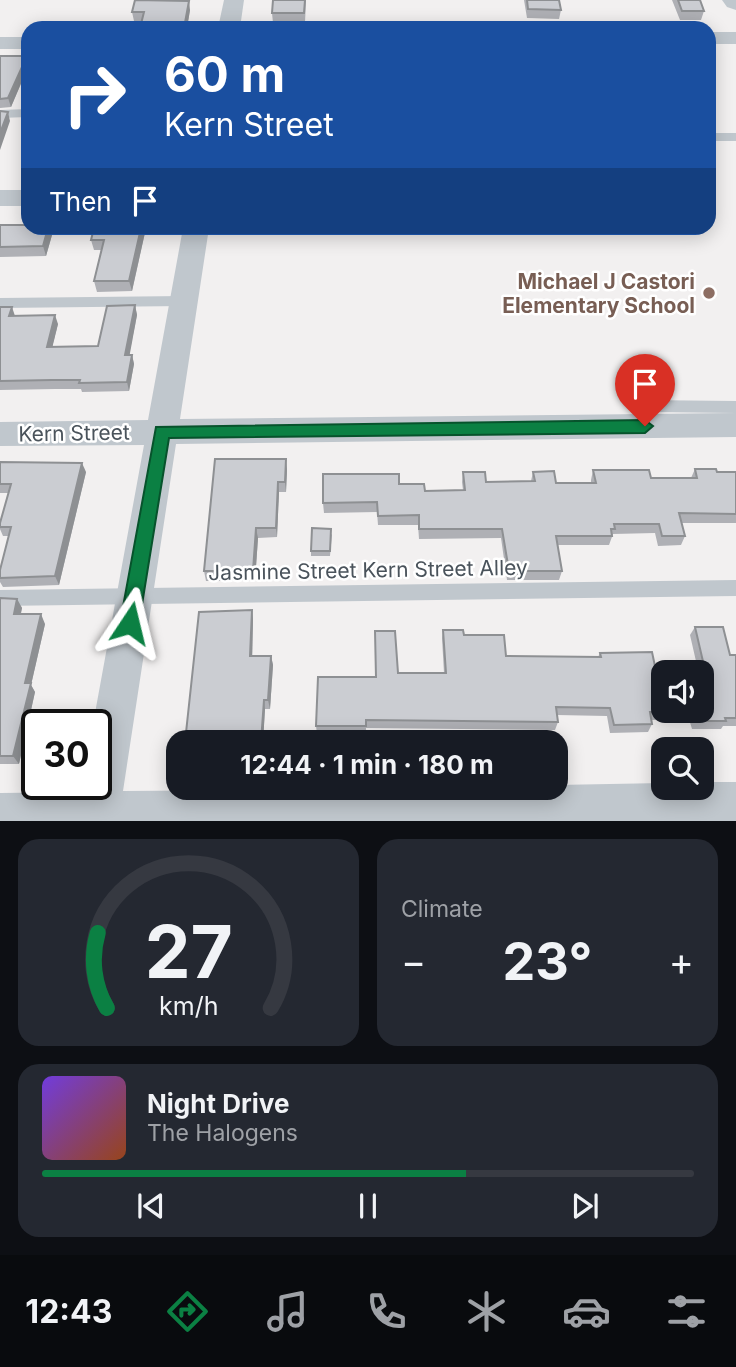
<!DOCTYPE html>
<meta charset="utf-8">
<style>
body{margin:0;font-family:Inter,sans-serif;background:#242831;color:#f1f3f6;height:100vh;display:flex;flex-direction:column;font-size:26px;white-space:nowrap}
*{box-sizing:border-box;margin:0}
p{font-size:23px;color:#9ea1a6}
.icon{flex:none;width:38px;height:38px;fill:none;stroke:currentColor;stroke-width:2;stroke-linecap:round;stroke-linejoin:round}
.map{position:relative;height:821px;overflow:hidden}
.sheet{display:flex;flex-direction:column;gap:18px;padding:18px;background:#0d0f14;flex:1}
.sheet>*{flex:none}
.banner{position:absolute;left:21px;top:21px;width:695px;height:214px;border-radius:21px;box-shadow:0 4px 18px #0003;background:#1a4fa0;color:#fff;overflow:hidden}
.buttons{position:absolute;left:651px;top:660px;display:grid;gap:14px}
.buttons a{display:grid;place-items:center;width:63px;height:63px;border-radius:14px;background:#171b24;box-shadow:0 4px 18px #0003;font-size:35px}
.speed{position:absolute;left:21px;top:709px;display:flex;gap:14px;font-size:35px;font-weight:700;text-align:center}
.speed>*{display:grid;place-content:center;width:91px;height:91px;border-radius:50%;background:#171b24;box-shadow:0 4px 18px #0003;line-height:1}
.speed .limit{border:4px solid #111;border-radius:10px;background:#fff;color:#111}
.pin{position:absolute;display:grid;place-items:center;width:60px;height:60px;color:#fff;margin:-72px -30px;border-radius:50% 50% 50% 0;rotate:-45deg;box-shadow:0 0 7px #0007}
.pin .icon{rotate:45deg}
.me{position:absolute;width:77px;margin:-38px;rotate:10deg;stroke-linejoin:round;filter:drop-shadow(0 0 5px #0008)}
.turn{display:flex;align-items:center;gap:24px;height:147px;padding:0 28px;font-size:32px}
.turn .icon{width:91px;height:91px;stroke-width:2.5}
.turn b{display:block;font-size:49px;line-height:60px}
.then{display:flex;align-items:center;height:66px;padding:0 28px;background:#0003;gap:14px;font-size:26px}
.big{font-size:52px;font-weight:700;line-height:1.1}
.sheet .widget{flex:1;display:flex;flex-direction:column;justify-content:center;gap:10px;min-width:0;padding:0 24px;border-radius:21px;background:#242831}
.sheet .dial{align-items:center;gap:0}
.dial svg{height:182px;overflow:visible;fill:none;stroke:#363941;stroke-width:7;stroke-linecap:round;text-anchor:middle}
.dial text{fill:#f1f3f6;stroke:none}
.song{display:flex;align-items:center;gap:21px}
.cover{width:84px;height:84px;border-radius:10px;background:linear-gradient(135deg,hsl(260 70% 55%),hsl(20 70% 35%))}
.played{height:7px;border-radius:4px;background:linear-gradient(90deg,#0b8043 65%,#363941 65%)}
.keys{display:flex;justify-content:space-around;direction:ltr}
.heat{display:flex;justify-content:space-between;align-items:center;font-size:38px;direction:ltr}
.sheet .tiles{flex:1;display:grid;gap:18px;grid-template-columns:1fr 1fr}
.widget:last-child{grid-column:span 2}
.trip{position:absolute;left:166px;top:730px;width:402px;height:70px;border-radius:21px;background:#171b24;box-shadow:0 4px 18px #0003;font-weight:700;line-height:70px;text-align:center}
.menu{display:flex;height:112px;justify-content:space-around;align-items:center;background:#090b0e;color:#9ea1a6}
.menu .icon{width:49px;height:49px}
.menu .selected{color:#0b8043}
.menu b{font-size:32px;color:#f1f3f6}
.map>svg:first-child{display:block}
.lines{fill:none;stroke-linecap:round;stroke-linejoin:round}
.service{fill:#c0c7cd;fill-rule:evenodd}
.minor{fill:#c0c7cd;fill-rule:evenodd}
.tertiary{fill:#c0c7cd;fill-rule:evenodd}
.wall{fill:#afb0b5}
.shaded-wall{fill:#8e9093}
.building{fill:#cbcdd2;stroke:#8e9093;stroke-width:2;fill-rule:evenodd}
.route{fill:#0b8043;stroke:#07532c;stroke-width:2}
.education-dot{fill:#8d6e63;stroke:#fff;stroke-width:2.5}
.labels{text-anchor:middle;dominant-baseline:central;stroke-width:5;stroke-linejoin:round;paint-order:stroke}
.education-label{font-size:21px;font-weight:bold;fill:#785e54;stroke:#fff;text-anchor:end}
.street-label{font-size:21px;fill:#4a535b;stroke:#fff}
</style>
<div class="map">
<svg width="736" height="821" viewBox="0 0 736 821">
<rect width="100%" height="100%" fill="#f2f0f0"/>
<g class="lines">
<g class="service">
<polygon points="28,109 28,117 0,118 0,110"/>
<rect x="709" y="133" width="27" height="8"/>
<polygon points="184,296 191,301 184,306 0,308 0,298"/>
<polygon points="642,400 736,401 736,413 651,412 653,427 651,431 639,431 634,406"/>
<polygon points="736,580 736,596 0,606 0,590"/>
</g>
<g class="minor">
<polygon points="224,0 244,0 240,28 218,28"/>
<rect x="709" y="32" width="27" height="12"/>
<rect x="0" y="37" width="28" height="12"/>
<rect x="0" y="190" width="28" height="16"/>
<polygon points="183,228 209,228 180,419 736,413 736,437 176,444 123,791 556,788 556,785 663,783 663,788 702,788 702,782 736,782 736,821 0,821 0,793 81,792 82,784 96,784 96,724 93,724 144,445 0,446 0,422 148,420"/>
</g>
<polygon class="tertiary" points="722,0 736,0 736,10 727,7"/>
</g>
<g class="wall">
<polygon points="306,0 305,23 273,23 272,13"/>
<polygon points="524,0 559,0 561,10 559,19 527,18"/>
<polygon points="672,0 700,0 704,11 701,20 680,20"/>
<polygon points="190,10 187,28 140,28 142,21 134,21 132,12"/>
<polygon points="0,56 27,56 28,60 28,67 11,107 0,108"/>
<polygon points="0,225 28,228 50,228 52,235 46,256 0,257"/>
<polygon points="146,228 132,291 97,292 94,281 101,250 94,250 91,240"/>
<polygon points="135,305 137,315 129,355 132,355 134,364 129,391 82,392 81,389 55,389 0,390 0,307 15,316 58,324 52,347 98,346"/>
<polygon points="0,462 86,472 59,585 3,587 0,582 0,570 9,536 3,536 0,529 0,523 9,493 0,493"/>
<polygon points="287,469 286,492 279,492 277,537 258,538 255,581 206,581 204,571"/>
<polygon points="695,469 717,472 736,472 736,524 736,523 681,523 685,536 681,545 658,546 655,533 613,534 609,545 558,545 562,571 559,580 507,580 501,538 419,539 418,525 378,525 377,512 324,513 323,503 399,484 425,491 463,490 462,482 463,472 486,482 531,481 533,472 556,483 591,483 591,480 593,470 651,478 691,478"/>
<polygon points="332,534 330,556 311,556 311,551"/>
<polygon points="0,598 17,599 22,608 21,614 45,624 31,685 35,692 19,764 0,764"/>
<polygon points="252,610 253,619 252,656 271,656 273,665 270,709 265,709 263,742 185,742"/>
<polygon points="695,627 730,655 736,655 736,726 723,726 721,729 692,729 689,719 651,720 652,724 648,732 610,733 607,716 557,715 558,722 555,730 366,728 366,734 317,734 316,726 376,677 398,673 444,673 442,638 443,630 464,635 506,656 598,657 600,653 656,671 698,670 690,635"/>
</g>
<g class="shaded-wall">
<polygon points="189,1 190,10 187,28 184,28"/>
<polygon points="27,56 28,67 11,107 8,98"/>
<polygon points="8,112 10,121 0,150 0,133"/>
<polygon points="48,228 50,228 52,235 46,256 43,246"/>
<polygon points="141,228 146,228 132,291 129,281"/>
<polygon points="135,305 137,315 128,364 125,355"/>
<polygon points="12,307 15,316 9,316"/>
<polygon points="55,315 58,324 50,357 47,347"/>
<polygon points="132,355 134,364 129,391 127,382"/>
<polygon points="286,459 287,469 286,492 285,482"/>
<polygon points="82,463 86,472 59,585 55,576"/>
<polygon points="278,482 279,492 277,537 276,528"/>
<polygon points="256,528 258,538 255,581 253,571"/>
<polygon points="17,599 22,608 18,624 14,614"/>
<polygon points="252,610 253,619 252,665 250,656"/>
<polygon points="41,614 45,624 31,685 35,692 19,764 13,756 25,683"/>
<polygon points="271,656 273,665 270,709 268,700"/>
<polygon points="264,700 265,709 263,742 261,742"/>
</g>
<g class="building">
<polygon points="135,0 189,1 184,28 140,28 144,12 132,12"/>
<polygon points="273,0 305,0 304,13 272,13"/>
<polygon points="527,0 559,0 561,10 528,9"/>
<polygon points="678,0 700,0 704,11 682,11"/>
<polygon points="0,56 27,56 8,98 0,99"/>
<polygon points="0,111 8,112 0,133"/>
<polygon points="0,225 28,225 28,228 48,228 43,246 0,247"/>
<polygon points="94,228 141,228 129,281 94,281 104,240 91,240"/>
<polygon points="135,305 125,355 132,355 127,382 79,383 80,380 52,380 0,381 0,307 12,307 9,316 55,315 47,347 98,346 107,306"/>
<polygon points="215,459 286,459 285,482 278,482 276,528 256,528 253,571 204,571"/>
<polygon points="0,462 82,463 55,576 0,578 0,570 11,527 0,527 0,523 11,484 0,484"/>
<polygon points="695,469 716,469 717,472 736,472 736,514 679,513 685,536 662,536 659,524 614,524 615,529 611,529 612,536 556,536 562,571 509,571 502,529 419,529 419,515 378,516 377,502 323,503 323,474 399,474 399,484 424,484 425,491 465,490 463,472 485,472 486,482 535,481 533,472 554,471 556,483 596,483 593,470 649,470 651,478 697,478"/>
<polygon points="312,528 331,529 330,551 311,551"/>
<polygon points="0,598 17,599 14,614 41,614 25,683 31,683 13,756 0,756"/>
<polygon points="252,610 250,656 271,656 268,700 264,700 261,742 185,742 199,612"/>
<path d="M695 627H723L730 655H736V718H725L726 721H696L694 711 650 712 652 724 614 725 610 708 556 707 558 722 366 720V726H316L318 677H376L375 631H395L398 673H446L443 630H463L464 635H504L506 656 601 657 600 653 652 652 656 671 705 670ZM663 672H702V710H663Z"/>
</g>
<polygon class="route" points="645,420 653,426 645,433 169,438 139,623 137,629 130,631 123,629 120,623 156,427"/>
<circle class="education-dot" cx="709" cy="293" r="7"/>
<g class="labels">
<g class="education-label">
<text x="695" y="281">Michael J Castori<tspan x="695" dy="24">Elementary School</tspan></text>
</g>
<g class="street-label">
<text transform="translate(74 433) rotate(-1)">Kern Street</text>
<text transform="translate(368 570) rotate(-1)">Jasmine Street Kern Street Alley</text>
</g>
</g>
</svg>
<div class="buttons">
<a><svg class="icon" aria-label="sound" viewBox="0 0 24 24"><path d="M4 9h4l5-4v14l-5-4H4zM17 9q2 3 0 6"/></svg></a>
<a><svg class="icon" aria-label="search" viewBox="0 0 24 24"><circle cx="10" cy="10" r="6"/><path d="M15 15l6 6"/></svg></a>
</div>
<div class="speed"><div class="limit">30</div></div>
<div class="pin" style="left:645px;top:426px;background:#d93025"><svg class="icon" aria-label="arrive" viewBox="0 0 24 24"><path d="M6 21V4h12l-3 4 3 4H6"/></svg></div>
<svg class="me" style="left:130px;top:623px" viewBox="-20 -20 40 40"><path d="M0-17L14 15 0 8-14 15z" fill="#0b8043" stroke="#fff" stroke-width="4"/></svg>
<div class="trip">12:44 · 1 min · 180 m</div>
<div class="banner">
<div class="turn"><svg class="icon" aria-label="right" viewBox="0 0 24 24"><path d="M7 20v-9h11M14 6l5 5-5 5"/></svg><div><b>60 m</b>Kern Street</div></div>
<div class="then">Then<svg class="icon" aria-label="arrive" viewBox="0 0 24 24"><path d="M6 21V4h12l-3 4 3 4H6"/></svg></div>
</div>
</div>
<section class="sheet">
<div class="tiles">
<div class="widget dial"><svg viewBox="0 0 100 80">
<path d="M14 69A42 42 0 1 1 86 69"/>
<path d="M14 69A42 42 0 0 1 10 36" stroke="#0b8043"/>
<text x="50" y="56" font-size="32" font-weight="700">27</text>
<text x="50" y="72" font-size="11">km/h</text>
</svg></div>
<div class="widget"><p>Climate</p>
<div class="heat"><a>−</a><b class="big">23°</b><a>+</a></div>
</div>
<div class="widget">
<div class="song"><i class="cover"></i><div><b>Night Drive</b><p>The Halogens</p></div></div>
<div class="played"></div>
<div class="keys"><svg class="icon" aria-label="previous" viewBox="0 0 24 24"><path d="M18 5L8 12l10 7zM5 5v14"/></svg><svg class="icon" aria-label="pause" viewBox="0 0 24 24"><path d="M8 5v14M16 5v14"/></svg><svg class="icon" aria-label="next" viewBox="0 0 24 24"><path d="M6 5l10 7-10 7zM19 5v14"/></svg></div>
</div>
</div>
</section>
<nav class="menu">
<b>12:43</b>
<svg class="icon selected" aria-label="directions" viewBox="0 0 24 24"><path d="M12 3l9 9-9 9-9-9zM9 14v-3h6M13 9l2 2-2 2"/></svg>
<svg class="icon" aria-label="music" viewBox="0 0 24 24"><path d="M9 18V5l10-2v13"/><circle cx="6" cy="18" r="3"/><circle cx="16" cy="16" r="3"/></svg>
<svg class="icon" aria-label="phone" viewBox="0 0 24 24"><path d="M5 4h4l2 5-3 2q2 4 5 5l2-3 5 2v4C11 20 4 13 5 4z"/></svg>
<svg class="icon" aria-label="climate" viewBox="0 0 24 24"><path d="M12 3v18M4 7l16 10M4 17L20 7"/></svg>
<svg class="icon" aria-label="car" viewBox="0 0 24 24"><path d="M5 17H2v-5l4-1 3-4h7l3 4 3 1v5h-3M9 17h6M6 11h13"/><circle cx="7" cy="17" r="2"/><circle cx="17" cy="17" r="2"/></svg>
<svg class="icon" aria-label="filters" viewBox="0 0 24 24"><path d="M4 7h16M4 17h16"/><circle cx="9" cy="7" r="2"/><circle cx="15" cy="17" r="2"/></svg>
</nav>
